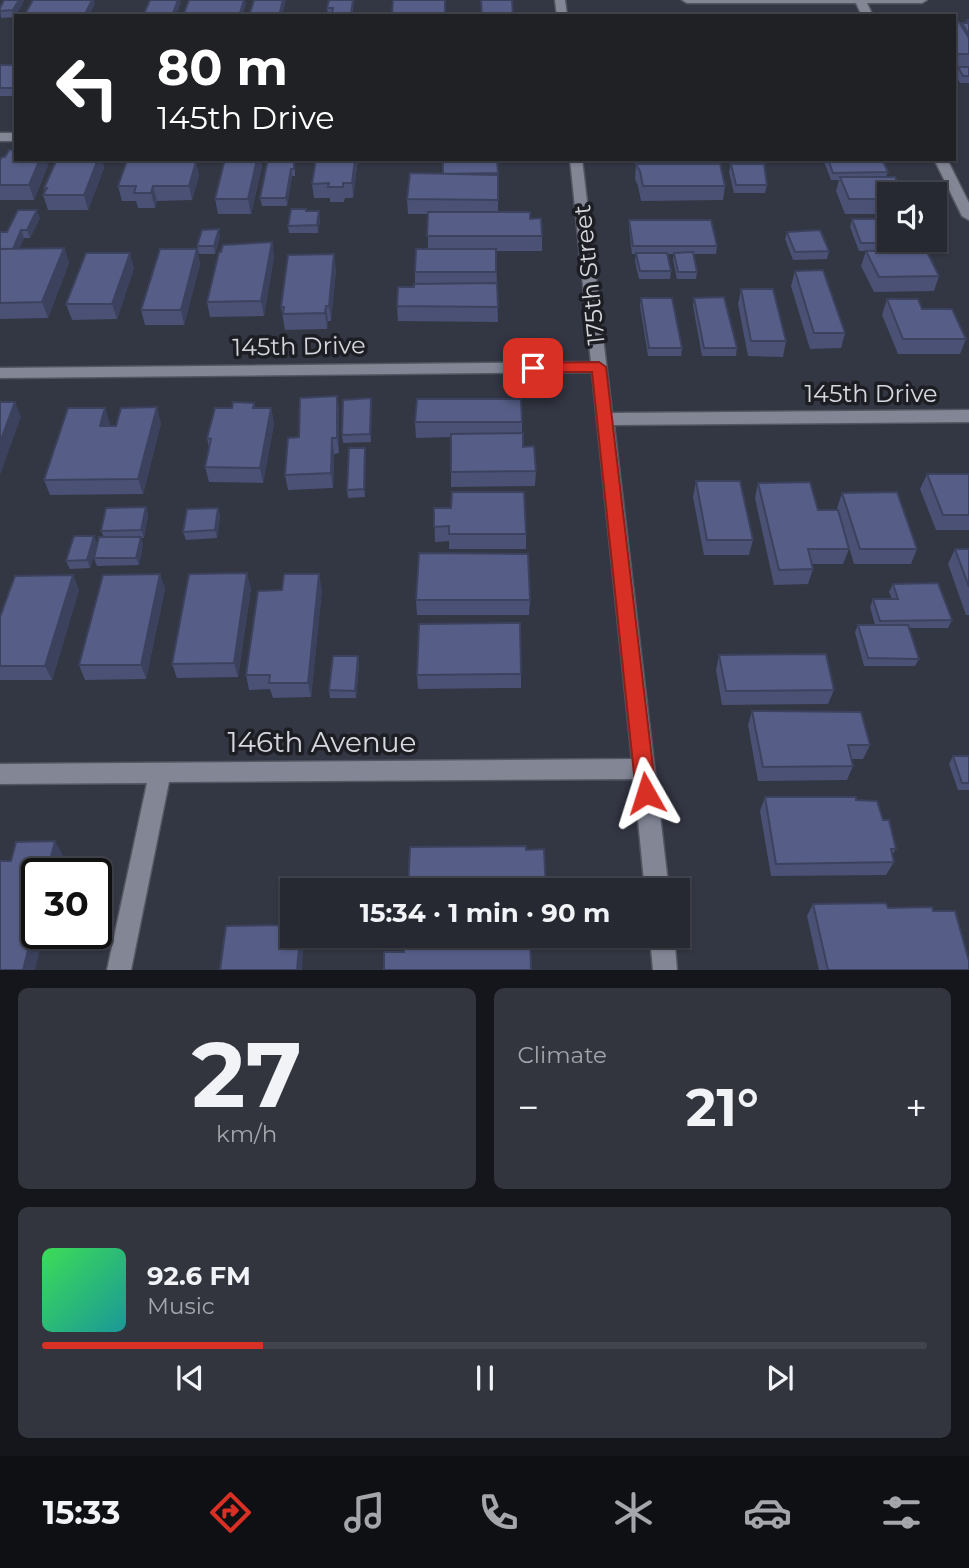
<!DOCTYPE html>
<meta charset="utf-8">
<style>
body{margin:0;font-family:Montserrat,sans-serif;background:#32343e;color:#f1f3f6;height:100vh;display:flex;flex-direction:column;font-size:26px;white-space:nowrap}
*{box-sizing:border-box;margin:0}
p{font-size:23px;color:#a4a6ac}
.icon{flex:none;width:38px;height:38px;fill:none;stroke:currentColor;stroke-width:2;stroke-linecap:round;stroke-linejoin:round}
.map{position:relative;height:970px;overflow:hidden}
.details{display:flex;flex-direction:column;gap:18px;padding:18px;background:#15161c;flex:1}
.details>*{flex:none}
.hud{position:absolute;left:14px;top:14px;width:942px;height:147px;border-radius:0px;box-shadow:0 2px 5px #0004,0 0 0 2px #42444d;background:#202124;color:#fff;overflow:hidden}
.fabs{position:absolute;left:877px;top:182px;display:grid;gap:14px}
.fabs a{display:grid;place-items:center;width:70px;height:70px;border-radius:0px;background:#262832;box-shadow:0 2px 5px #0004,0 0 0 2px #42444d;font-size:35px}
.speed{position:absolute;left:21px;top:858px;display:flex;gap:14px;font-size:35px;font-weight:700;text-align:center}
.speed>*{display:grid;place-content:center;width:91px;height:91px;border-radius:50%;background:#262832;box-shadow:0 2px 5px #0004,0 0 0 2px #42444d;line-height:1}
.speed .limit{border:4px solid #111;border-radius:10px;background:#fff;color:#111}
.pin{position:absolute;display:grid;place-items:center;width:60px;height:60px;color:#fff;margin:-30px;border-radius:14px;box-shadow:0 4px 10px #0006}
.me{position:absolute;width:77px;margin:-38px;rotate:354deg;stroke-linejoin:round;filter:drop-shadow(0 0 5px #0008)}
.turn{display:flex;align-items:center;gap:24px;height:147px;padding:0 28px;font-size:32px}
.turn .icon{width:91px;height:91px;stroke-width:2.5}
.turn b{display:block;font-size:49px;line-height:60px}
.big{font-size:52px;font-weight:700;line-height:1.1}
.details .tile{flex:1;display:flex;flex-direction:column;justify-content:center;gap:10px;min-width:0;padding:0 24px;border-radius:10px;background:#32343e}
.details .dial{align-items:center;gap:0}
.dial b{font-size:91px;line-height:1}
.song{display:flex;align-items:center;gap:21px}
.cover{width:84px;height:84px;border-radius:10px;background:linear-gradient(135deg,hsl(130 70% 55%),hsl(180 70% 35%))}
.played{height:7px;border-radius:4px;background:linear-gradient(90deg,#d93025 25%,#42444d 25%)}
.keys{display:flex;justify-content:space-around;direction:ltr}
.heat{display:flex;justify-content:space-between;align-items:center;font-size:38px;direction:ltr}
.details .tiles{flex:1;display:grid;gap:18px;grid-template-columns:1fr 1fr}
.tile:last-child{grid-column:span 2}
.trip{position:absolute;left:280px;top:878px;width:410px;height:70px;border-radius:0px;background:#262832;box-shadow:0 2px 5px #0004,0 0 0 2px #42444d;font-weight:700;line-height:70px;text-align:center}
.tab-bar{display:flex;height:112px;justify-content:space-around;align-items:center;background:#0f1014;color:#a4a6ac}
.tab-bar .icon{width:49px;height:49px}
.tab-bar .current{color:#d93025}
.tab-bar b{font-size:32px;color:#f1f3f6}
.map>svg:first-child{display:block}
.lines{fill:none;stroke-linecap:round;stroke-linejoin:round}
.street-casing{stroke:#535560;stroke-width:3}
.street{fill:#828695;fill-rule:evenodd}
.wall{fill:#4a5174}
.shaded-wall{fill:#3c425e}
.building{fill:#565e87;stroke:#3c425e;stroke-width:2}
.route{fill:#d93025;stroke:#8d1f18;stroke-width:2}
.labels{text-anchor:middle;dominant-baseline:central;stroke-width:7;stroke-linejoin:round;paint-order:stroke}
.street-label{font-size:24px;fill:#d5d7df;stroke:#1d1e24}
.near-street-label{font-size:28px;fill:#d5d7df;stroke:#1d1e24}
</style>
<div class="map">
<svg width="969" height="970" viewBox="0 0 969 970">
<rect width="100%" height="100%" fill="#333643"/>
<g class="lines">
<g class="street-casing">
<g id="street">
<polygon points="555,0 565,0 567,16 557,16"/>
<polygon points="682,0 927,0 922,3 867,3 873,16 862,16 856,3 687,3"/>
<rect x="0" y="133" width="16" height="8"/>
<polygon points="570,159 582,159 612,413 969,410 969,422 614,425 669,891 645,891 634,779 169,782 131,970 107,970 147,783 0,784 0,764 632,759 592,372 0,378 0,368 591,362"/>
<polygon points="934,159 947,159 969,203 969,220 962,216"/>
<polygon points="650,936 674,936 677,970 653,970"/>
</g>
</g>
<use href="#street" class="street"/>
</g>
<g class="wall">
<polygon points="4,0 24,0 15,17 1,18 0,8"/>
<polygon points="329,0 354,0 352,16 328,15 327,8"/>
<polygon points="393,0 445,0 445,16 392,16"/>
<polygon points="967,20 969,20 969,83 960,83 955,74 957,68 954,68 954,22 961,25 962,23 966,23"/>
<rect x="0" y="65" width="16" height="31"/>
<polygon points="5,157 48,165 34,200 0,200 0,160"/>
<polygon points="57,159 102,159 104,168 88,210 48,210 43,195 45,192 44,188"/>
<polygon points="225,159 261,159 262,166 251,214 218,214 215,199"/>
<polygon points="268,159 295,159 295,176 292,176 287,206 262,206 260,198"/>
<polygon points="316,159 358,159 353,198 345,198 344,202 330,202 330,198 314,198 312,184"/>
<polygon points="497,159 498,175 498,212 530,219 542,236 542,251 496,251 498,322 398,321 397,306 414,287 415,284 415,272 428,249 428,214 408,214 407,199 443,174"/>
<polygon points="646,159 715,159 714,164 725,186 723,200 641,201 638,186 635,179 636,164 658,164 658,162 647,162"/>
<polygon points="823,159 882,159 888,172 886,177 889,194 889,214 845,214 836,191 839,180 831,180"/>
<polygon points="196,162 199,176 192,200 157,201 155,208 138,208 136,201 122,201 118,186"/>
<polygon points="731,164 767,185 765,193 734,193 729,172"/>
<polygon points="307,211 320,219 318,233 289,233 288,226"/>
<polygon points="40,218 30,238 24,238 19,249 64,248 69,263 48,318 0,319 0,232 7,232"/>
<polygon points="852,219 917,243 915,250 939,276 934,291 874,292 861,266 866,251 871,251 859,251 850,227"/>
<polygon points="629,220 717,246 716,254 693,254 697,272 696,279 677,279 673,260 674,254 668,254 671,271 670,279 639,279 635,261 636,254 632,254 629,228"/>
<polygon points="787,232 829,251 827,259 793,260 785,239"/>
<polygon points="220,237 215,254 199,254 197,246"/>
<polygon points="272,242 274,257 264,316 210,317 207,302"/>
<polygon points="197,249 200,264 184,325 145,325 141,310"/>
<polygon points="134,268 117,319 72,320 66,304"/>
<polygon points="336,269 331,321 328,321 327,329 285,330 281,307"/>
<polygon points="795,271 845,333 841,348 810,349 791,286"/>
<polygon points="741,289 786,341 783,357 748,356 738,304"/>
<polygon points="641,298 682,348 681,356 648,356 640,306"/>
<polygon points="694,298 737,348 736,356 702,356 693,306"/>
<polygon points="887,299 922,309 966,339 960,354 898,354 882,315"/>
<polygon points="337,396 339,411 339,453 334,454 333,488 288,490 285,475 299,437"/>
<polygon points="371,398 371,442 343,443 342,435"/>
<polygon points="254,403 255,408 271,408 274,424 263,483 209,482 205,467 209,448 207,438 232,408"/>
<polygon points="415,422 522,422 522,433 523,447 536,471 535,486 451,487 451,437 416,438"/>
<polygon points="110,423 109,426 161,423 143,494 50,495 44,480"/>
<polygon points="365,448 365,497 348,498 347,490"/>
<polygon points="927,474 969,474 969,530 936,530 920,489"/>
<polygon points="696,481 753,540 749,555 704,555 693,497"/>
<polygon points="758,483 818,510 838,510 837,508 842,493 917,549 911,564 854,564 838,511 849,549 843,564 812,564 813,569 808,584 774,585 755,498"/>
<polygon points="146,507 148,515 144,538 141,538 143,545 139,565 97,566 94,558 104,537 101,531"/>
<polygon points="218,508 220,516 217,538 186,540 183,532"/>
<polygon points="434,508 526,534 526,549 449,549 449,541 435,542"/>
<polygon points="94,536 97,544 90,568 70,569 66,561"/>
<polygon points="955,549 969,549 969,615 966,615 948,564"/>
<polygon points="160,574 165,589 146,679 85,680 79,665"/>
<polygon points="73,575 79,590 52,680 0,680 0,617"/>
<polygon points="893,584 952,620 948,628 909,628 919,659 915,666 864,666 855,632 858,625 875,625 870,607 873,599 892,599 889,592"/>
<polygon points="251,588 238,677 177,678 172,664"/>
<polygon points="322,589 311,697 273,698 270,689 249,690 246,675"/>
<polygon points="416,600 530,600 529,615 417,615"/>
<polygon points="719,655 834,690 828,704 722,705 716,670"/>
<polygon points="358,656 359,664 356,698 330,698 329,690"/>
<polygon points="521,674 521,688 418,689 417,675"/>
<polygon points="752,711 870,745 863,759 851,759 853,766 847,780 758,781 748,725"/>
<polygon points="953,756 969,756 969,790 958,790 949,764"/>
<polygon points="765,797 856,800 883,820 896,849 892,855 894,862 886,875 771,876 760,811"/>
<polygon points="813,904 933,911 969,970 819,970 807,916"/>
</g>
<g class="shaded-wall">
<polygon points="19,0 24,0 24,1 15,17 13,10"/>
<polygon points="92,0 94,0 95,4 89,16 84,16"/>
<polygon points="178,0 180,0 181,3 176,16 172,16"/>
<polygon points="244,0 245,0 246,4 242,16 239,16"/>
<polygon points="283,0 286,0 282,16 279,16"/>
<polygon points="40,159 46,159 48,165 34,200 29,185"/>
<polygon points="98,159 102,159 104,168 88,210 84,195"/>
<polygon points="257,159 261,159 262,166 251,214 248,199"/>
<polygon points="355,159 358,159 353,198 352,183"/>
<polygon points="196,162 199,176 192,200 189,186"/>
<polygon points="291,169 292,176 287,206 286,198"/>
<polygon points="153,186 157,201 155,208 151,193"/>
<polygon points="37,210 40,218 30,238 27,230"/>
<polygon points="319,211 320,219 318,233 317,225"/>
<polygon points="219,229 220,237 215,254 214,246"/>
<polygon points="21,230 24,238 15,258 13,250"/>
<polygon points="272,242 274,257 264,316 261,301"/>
<polygon points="64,248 69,263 48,318 42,302"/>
<polygon points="197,249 200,264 184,325 181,310"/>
<polygon points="130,253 134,268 117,319 112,304"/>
<polygon points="334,254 336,269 331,321 329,306"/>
<polygon points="326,306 328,321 327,329 325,313"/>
<polygon points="337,396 339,411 339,453 337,438"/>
<polygon points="371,398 372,406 371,442 370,434"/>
<polygon points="15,402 21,417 0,475 0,442"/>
<polygon points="157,407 161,423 143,494 138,479"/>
<polygon points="105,408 110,423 105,441 100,426"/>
<polygon points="271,408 274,424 263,483 260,468"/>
<polygon points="332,438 334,454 333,488 331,473"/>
<polygon points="365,448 366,456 365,497 364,489"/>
<polygon points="146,507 148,515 144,538 141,530"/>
<polygon points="218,508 220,516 217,538 215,530"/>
<polygon points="94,536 97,544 90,568 87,560"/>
<polygon points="141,537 143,545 139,565 136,558"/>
<polygon points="247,573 251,588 238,677 234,663"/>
<polygon points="160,574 165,589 146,679 141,665"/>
<polygon points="319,574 322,589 311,697 308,683"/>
<polygon points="73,575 79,590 52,680 45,666"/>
<polygon points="358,656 359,664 356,698 355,691"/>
<polygon points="55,841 63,855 59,873 47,873"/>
<polygon points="37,915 37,933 44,933 35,970 23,970"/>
<polygon points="300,936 304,936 304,937 302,970 297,970"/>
</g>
<g class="building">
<polygon points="4,0 19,0 13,10 0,11 0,8"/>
<polygon points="33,0 92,0 84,16 24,16"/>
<polygon points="150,0 178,0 172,16 143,16"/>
<polygon points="189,0 244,0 239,16 183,16"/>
<polygon points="254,0 283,0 279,16 249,16"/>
<polygon points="329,0 353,0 351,14 332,14 333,8 327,8"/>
<polygon points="393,0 445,0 445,14 392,14"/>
<polygon points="481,0 512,0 513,16 482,16"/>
<polygon points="967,20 969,20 969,35 962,23 969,23"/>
<polygon points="954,22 959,22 969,38 969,54 954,54"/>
<rect x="0" y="65" width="16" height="23"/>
<polygon points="958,67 969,67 969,76 963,76"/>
<polygon points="9,150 16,150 16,159 40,159 29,185 0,185 0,160 2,157 5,157"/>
<polygon points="57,159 98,159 84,195 43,195 47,188 44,188"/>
<polygon points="225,159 257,159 248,199 215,199"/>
<polygon points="268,159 294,159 294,169 291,169 286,198 260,198"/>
<polygon points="316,159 355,159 352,183 343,183 343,187 328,187 329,183 312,184"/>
<polygon points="443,159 497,159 498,173 443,174"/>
<polygon points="828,159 882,159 888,172 833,173"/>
<polygon points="127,161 196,162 189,186 153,186 151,193 134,193 136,186 118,186"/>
<polygon points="636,164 720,164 725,186 643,186 640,171"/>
<polygon points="731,164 764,164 767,185 736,185"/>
<polygon points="410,173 498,175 498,200 407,199"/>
<polygon points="840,177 895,177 903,194 889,194 889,199 849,199"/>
<polygon points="291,209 306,209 306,211 319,211 317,225 288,226"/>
<polygon points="18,210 37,210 27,230 21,230 13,249 0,249 0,232 7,232"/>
<polygon points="428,212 530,212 530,219 541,218 542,236 427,236"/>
<polygon points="852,219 889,219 889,240 916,240 917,243 861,243"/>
<polygon points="629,220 711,220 717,246 633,246"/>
<polygon points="219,229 214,246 197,246 202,230"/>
<polygon points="820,230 829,251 795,252 787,232"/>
<polygon points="272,242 261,301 207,302 219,252 221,252 223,245"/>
<polygon points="64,248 42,302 0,303 0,249"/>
<polygon points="160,249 197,249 181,310 141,310"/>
<polygon points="416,249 496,249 496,272 415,272"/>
<polygon points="926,250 939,276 879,277 866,251"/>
<polygon points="693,252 697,272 678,272 674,253"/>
<polygon points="86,253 130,253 112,304 66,304"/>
<polygon points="636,253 667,253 671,271 640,271"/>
<polygon points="334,254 329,306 326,306 325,313 283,314 284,307 281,307 288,255"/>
<polygon points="823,270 845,333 814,333 795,271"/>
<polygon points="497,283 498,307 397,306 398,287 414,287 414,284"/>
<polygon points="741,289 773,289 786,341 751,341"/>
<polygon points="724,297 737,348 704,348 694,298"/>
<polygon points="641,298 672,298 682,348 649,348"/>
<polygon points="887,299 918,299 922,309 952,309 966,339 903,339"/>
<polygon points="337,396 337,438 332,438 331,473 285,475 288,438 299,437 300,398"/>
<polygon points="371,398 370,434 342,435 343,400"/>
<polygon points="417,399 521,399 522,422 415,422"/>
<polygon points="0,402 15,402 0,442"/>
<polygon points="233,402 254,403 253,408 271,408 260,468 205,467 211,439 207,438 215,408 232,408"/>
<polygon points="157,407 138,479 44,480 68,408 105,408 100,426 116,426 121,408"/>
<polygon points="523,433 523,447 534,446 536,471 451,472 451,434"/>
<polygon points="349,448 365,448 364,489 347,490"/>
<polygon points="927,474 969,474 969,515 943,515"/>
<polygon points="696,481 740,481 753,540 707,540"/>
<polygon points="810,482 818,510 838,510 849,549 808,549 813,569 779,570 758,483"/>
<polygon points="452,492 524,492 526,534 449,534 449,526 434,527 434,508 451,508"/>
<polygon points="897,492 917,549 860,549 842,493"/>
<polygon points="146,507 141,530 101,531 106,508"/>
<polygon points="218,508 215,530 183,532 187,509"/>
<polygon points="74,536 94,536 87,560 66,561"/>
<polygon points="99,537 141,537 136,558 94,558"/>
<polygon points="955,549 969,549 969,587"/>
<polygon points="419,553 528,554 530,600 416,600"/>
<polygon points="247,573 234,663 172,664 189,574"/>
<polygon points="160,574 141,665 79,665 103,575"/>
<polygon points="284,574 319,574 308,683 269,683 270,675 246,675 258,591 282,590"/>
<polygon points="73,575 45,666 0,666 0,617 15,576"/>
<polygon points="938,583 952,620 880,621 873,599 898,599 893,584"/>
<polygon points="520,623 521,674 417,675 419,624"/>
<polygon points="858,625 908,625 919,659 868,658"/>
<polygon points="826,654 834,690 726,691 719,655"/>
<polygon points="333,656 358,656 355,691 329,690"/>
<polygon points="752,711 861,712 870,745 848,745 853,766 763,767"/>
<polygon points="953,756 969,756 969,783 962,783"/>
<polygon points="765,797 856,797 856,800 877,801 883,820 889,820 896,849 891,849 894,862 776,864"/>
<polygon points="55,841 47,873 37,873 37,915 23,970 0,970 0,861 11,861 16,842"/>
<polygon points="526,846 526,850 544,849 546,891 408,891 410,847"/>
<polygon points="886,903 888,908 932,907 933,911 955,911 969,961 969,970 828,970 813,904"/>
<polygon points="292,925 292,936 300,936 297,970 220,970 226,926"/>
<polygon points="530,936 531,970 384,970 384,952 404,952 404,939"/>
</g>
<polygon class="route" points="599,362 606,367 656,793 653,800 646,802 639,800 636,793 592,372 533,372 525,368 533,363"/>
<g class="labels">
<g class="street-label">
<text transform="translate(589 275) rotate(-96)">175th Street</text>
<text transform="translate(299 346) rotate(-1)">145th Drive</text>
<text x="871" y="393">145th Drive</text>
</g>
<g class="near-street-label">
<text x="322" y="742">146th Avenue</text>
</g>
</g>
</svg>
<div class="fabs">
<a><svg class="icon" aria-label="sound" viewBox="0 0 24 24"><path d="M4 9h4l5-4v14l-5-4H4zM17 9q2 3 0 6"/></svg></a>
</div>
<div class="speed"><div class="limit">30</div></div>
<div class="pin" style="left:533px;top:368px;background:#d93025"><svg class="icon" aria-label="arrive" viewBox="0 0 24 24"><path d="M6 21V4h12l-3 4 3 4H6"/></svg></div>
<svg class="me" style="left:646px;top:793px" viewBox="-20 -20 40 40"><path d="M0-17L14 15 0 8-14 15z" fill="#d93025" stroke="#fff" stroke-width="4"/></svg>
<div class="trip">15:34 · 1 min · 90 m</div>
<div class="hud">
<div class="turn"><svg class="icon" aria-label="left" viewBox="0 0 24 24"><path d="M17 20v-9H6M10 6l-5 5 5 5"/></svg><div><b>80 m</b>145th Drive</div></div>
</div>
</div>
<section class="details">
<div class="tiles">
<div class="tile dial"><b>27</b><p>km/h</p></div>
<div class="tile"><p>Climate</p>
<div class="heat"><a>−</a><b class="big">21°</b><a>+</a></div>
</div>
<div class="tile">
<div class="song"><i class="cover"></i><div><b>92.6 FM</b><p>Music</p></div></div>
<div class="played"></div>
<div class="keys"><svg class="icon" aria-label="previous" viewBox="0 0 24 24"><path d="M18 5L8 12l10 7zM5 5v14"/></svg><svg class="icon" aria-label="pause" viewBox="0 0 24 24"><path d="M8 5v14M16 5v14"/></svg><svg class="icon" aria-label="next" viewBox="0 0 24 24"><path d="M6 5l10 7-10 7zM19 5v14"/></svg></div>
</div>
</div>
</section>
<nav class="tab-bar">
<b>15:33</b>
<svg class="icon current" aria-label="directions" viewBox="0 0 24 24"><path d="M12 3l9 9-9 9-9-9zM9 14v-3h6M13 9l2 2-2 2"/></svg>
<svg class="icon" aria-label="music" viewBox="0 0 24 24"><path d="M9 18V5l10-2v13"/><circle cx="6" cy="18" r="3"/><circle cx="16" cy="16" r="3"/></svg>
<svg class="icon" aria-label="phone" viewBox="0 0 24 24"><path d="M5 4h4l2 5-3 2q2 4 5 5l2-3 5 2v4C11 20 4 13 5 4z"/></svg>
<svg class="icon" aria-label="climate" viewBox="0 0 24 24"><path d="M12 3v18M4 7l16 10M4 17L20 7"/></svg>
<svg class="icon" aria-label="car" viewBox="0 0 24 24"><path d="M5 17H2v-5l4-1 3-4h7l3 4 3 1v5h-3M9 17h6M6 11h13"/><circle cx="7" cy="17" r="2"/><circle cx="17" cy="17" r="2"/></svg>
<svg class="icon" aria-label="filters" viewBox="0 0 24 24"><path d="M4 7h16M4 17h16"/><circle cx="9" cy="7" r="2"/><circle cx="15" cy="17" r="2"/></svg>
</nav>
